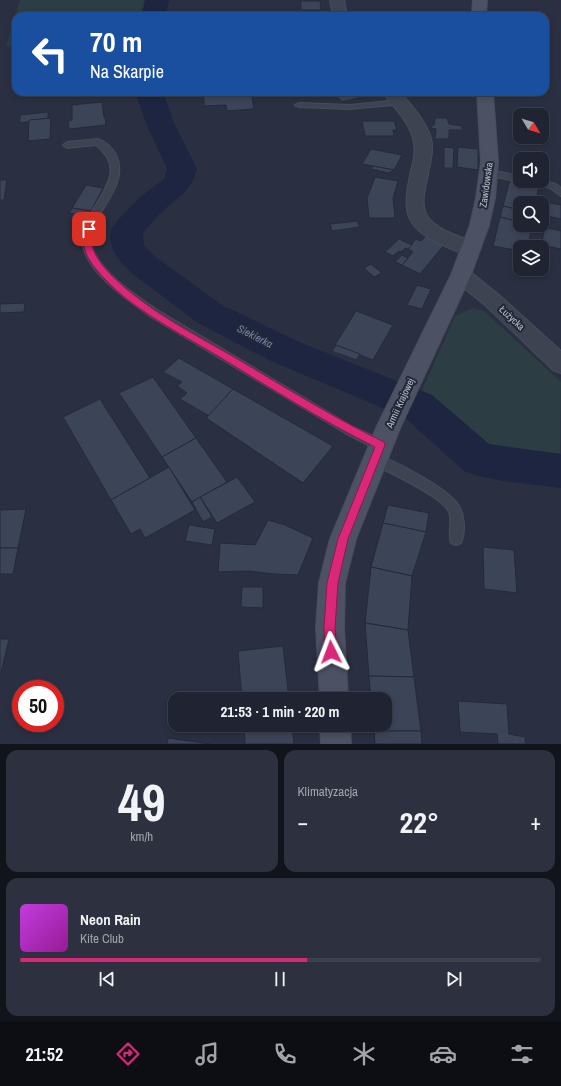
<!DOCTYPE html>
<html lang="pl">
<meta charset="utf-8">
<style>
body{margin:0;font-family:"Archivo Narrow",sans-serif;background:#2d303e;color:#f1f3f6;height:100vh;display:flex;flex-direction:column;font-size:15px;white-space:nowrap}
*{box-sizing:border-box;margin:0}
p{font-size:13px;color:#a2a4ac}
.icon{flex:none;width:22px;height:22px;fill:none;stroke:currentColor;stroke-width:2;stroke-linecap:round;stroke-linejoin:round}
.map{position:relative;height:744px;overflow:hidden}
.drawer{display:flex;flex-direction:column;gap:6px;padding:6px;background:#12141c;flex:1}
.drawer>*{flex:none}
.guide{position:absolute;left:12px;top:12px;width:537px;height:84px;border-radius:12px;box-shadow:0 2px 6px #0003,0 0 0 1px #3d414d;background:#1a4fa0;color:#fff;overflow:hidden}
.needle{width:26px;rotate:128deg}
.fabs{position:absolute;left:513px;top:108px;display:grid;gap:8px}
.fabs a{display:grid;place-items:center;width:36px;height:36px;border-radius:8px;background:#202432;box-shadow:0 2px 6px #0003,0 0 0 1px #3d414d;font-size:20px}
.speed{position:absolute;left:12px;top:680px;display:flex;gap:8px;font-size:20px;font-weight:700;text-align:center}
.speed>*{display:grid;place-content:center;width:52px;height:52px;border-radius:50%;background:#202432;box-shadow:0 2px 6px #0003,0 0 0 1px #3d414d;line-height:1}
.speed .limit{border:6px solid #d22;background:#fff;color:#111}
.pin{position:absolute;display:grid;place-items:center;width:34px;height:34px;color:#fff;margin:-17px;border-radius:8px;box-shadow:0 2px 6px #0006}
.me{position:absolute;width:44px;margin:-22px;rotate:357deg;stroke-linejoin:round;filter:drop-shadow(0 0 3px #0008)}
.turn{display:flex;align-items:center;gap:14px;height:84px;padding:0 12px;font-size:18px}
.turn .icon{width:52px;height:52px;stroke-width:2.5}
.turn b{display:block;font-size:28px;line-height:34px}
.big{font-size:30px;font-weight:800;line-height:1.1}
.drawer .card{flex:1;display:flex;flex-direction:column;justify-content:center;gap:6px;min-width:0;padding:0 14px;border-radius:12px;background:#2d303e}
.drawer .dial{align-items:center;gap:0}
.dial b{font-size:52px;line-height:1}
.song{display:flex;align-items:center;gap:12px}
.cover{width:48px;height:48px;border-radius:6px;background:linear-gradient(135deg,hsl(290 70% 55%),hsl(300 70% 35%))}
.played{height:4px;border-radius:2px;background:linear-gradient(90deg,#db2777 55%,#3d414d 55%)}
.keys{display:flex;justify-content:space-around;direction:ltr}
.heat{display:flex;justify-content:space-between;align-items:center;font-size:22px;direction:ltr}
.drawer .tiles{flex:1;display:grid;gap:6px;grid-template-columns:1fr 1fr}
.card:last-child{grid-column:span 2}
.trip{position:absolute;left:168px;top:692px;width:224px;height:40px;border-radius:12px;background:#202432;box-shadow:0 2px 6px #0003,0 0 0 1px #3d414d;font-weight:800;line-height:40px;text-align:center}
.tabs{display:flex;height:64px;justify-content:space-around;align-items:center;background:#0d0e14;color:#a2a4ac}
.tabs .icon{width:28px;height:28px}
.tabs .selected{color:#db2777}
.tabs b{font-size:18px;color:#f1f3f6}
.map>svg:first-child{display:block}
.green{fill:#2c3d43}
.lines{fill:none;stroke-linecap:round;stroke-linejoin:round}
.river{fill:#1d2540;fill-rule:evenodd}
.building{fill:#3c4458;stroke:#242a39}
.service-casing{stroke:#474c5b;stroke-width:2}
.minor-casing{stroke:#474c5b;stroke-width:2}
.tertiary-casing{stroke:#474c5b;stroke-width:2}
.secondary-casing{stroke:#474c5b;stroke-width:2}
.service{fill:#3e4352;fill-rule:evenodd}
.minor{fill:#3e4352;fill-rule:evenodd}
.tertiary{fill:#3e4352;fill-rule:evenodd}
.secondary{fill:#4c5164;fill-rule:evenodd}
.route{fill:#db2777;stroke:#8e194d}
.labels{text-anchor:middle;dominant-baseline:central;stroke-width:4;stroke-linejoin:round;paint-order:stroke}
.street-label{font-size:10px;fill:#bbbfcc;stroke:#222837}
.water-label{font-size:11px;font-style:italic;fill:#7784a7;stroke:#222837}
</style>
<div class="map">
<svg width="561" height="744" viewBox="0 0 561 744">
<rect width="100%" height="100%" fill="#2a3042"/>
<g class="green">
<polygon points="20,0 144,0 140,16 16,16 16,47 6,46"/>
<polygon points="473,308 484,311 561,382 560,454 488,447 421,393 455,316"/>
</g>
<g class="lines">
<g class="river">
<polygon points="145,0 169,0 166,16 142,16"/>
<path d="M135 92H163L174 123 197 169C191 193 178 196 162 212 155 218 149 226 143 233L144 245 157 258 222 305 297 341 432 395 489 444 561 454V488L503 481 478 476 464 471 404 417 271 361 198 323 133 274 117 258 113 250 110 238 111 230 116 222 140 197 164 179 167 169 146 123Z"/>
</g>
</g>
<g class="building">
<polygon points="301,1 320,1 321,10 301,10"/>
<polygon points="204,92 251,92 254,109 227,111 226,105 204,106"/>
<polygon points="333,92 358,92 362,97 342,102"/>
<polygon points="102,102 104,117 105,117 106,125 69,129 68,121 72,120 72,105"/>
<polygon points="48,112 48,118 20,123 20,115"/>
<polygon points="51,118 50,139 28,141 29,120"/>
<polygon points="435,118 447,118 449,124 462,126 462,130 449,130 449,139 435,139 436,129 431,128 431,126 434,125"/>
<polygon points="362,121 394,121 397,130 393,130 394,136 365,136"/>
<polygon points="444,147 454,148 453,168 444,168"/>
<polygon points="458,147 478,149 478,170 457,167"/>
<polygon points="371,149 402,155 394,170 362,164"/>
<polygon points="373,166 394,170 389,173 371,169"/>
<polygon points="375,177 398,181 393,198 395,218 369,218 367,198"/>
<polygon points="510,179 539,184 536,203 520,203 520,210 503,206"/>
<polygon points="0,180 7,180 4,200 0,200"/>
<polygon points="86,185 103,188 91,211 72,208"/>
<polygon points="550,203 561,205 561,219 547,216"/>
<polygon points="503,206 520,210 520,222 500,217"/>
<polygon points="72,208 91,211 87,216 69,213"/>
<polygon points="500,217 520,222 520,225 532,225 528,247 520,247 520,251 493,246"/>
<polygon points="357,221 360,227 332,231 330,224"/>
<polygon points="545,227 561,231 561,249 541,245"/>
<polygon points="426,236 444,245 420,274 402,265 413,252 408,249 416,239 421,241"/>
<polygon points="399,239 412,245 408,249 405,248 401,252 399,251 393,256 385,252"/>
<polygon points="402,255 408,258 402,265 395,262"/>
<polygon points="371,264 382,273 374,277 364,268"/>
<polygon points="417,285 431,289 422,309 407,305"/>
<polygon points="25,303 24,312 0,313 0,304"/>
<polygon points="356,311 393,325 373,360 335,345"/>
<polygon points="336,345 360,354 356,360 332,351"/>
<polygon points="179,358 233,389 209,416 180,399 187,393 177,386 182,382 163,372"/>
<polygon points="153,377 196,438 162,457 119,393"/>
<polygon points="233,389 333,446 303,483 206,418"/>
<polygon points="100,399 150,478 111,500 63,417"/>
<polygon points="196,438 227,482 192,502 162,457"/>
<polygon points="169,467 195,510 145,538 140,529 131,534 111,500"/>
<polygon points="237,477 255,502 217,523 200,497"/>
<polygon points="200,497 212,517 203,522 192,502"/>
<polygon points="388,505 429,513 426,532 383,523"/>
<polygon points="26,509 18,548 0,548 0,510"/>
<polygon points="268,520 285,525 313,538 298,575 275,574 248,571 218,572 220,543 255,545"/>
<polygon points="383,523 426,532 412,576 371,567"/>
<polygon points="189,525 215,529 212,545 185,541"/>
<polygon points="483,547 514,550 517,593 484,589"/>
<polygon points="0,548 18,548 13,574 0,574"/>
<polygon points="371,567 412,576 408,630 365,623"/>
<polygon points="242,587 263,587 263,608 241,607"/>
<polygon points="365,623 408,630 414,677 369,676"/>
<polygon points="0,639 9,639 1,673 0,673"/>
<polygon points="283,646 289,699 242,699 238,651"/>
<polygon points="369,676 414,677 421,731 374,731 374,725 385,725 385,699 371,699"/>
<polygon points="458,701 507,704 509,734 525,737 526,744 498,744 497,734 460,732"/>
<polygon points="244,725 292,725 294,744 245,744"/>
<polygon points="374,731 421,731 422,744 375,744"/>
<polygon points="168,738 211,744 167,744"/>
</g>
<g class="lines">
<g class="service-casing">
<g id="service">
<polygon points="400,100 403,100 404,102 403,104 350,109 299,107 295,105 299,103 350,105"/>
<path d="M98 139C105 141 113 148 116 155 132 189 85 216 92 246 99 272 137 296 159 311L353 427 384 441 386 445 384 449 380 450 376 449 345 433 151 317C128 300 89 275 83 246 75 210 138 178 96 145L67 148 63 145 67 142Z"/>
<polygon points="489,170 520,176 520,181 523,181 520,182 486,175 485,173 486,171"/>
<path d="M524 181C537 181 551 179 561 188V196L550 188 526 183Z"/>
<path d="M374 454C395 461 442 485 456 502 465 512 466 531 461 543L456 545 451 543C447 534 453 522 449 512 442 496 387 471 370 463L368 459 370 455Z"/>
</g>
</g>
<g class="minor-casing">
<g id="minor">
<polygon points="330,0 344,0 347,16 333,16"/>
<path d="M383 92H400C412 106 429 124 432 144 433 154 430 164 428 174 426 185 421 199 425 211 429 228 462 238 478 243L481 248 478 253C466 256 451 249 440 244 402 226 403 208 411 171 413 163 416 153 414 144 412 123 394 109 383 92Z"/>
</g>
</g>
<g class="tertiary-casing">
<polygon id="tertiary" points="461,268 468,270 499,295 561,351 561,373 553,370 485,305 454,280 451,275 454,270"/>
</g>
<g class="secondary-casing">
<g id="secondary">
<polygon points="473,0 487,0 486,16 472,16"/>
<polygon points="477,92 493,92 498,162 495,198 489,225 471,275 401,426 356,539 345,583 344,628 348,699 320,699 316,628 319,583 330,539 377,426 451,275 470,225 476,198 481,162"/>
<polygon points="320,725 350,725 351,744 321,744"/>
</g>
</g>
<use href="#service" class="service"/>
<use href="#minor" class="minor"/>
<use href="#tertiary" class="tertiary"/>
<use href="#secondary" class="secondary"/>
</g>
<path class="route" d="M89 226 93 229C93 233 91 239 92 244 93 255 105 269 113 277 147 310 192 333 234 357 283 386 332 417 384 442L385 445 348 539 338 583 335 628 337 652 335 657 331 658 327 657 325 652 324 628 327 583 338 539 375 447C321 420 269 387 218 356 183 335 132 309 105 279 97 271 84 256 84 244 83 239 85 233 85 229Z"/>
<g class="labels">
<g class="street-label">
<text transform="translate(486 185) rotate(-82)">Zawidowska</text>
<text transform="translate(512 318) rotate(43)">Łużycka</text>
<text transform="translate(400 403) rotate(-65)">Armii Krajowej</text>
</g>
<g class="water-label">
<text transform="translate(255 336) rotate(27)">Siekierka</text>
</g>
</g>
</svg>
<div class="fabs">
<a><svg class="needle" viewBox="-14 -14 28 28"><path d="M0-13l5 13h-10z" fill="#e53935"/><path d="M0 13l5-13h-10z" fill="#a2a4ac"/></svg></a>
<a><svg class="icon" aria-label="sound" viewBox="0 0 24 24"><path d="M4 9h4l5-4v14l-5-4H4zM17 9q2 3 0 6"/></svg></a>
<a><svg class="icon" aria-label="search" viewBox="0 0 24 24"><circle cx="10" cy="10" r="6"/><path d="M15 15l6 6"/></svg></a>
<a><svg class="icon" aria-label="layers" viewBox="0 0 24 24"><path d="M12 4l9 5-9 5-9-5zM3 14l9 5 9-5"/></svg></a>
</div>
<div class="speed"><div class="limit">50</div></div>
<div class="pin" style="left:89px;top:229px;background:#d93025"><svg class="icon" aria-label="arrive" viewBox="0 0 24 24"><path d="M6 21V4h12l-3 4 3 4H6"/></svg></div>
<svg class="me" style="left:331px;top:652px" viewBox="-20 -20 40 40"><path d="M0-17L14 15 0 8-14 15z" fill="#db2777" stroke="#fff" stroke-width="4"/></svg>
<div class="trip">21:53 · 1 min · 220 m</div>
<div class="guide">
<div class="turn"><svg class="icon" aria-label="left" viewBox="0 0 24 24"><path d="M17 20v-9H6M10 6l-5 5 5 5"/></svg><div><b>70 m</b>Na Skarpie</div></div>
</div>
</div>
<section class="drawer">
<div class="tiles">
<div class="card dial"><b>49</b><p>km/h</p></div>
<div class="card"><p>Klimatyzacja</p>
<div class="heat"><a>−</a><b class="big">22°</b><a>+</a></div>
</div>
<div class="card">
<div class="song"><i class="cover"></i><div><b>Neon Rain</b><p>Kite Club</p></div></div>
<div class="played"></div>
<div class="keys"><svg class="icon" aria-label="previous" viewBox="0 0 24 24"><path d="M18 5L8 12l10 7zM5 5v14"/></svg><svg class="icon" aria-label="pause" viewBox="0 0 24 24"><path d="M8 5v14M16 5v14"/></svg><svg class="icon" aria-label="next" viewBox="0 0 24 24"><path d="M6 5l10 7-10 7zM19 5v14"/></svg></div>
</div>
</div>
</section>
<nav class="tabs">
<b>21:52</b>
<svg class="icon selected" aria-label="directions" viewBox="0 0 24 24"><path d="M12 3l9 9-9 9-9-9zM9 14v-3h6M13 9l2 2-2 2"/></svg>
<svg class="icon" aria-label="music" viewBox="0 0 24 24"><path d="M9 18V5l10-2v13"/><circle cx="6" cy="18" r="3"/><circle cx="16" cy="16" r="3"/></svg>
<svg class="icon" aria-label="phone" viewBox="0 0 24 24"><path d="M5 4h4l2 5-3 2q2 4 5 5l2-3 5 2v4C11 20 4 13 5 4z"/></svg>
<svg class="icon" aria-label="climate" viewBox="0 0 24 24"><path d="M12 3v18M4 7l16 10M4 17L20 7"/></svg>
<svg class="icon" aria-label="car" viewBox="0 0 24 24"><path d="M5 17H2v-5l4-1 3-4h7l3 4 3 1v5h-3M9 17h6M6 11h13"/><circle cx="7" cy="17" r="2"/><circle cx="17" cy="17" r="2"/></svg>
<svg class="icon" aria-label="filters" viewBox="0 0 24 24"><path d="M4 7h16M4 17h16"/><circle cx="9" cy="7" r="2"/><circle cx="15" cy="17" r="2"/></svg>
</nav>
